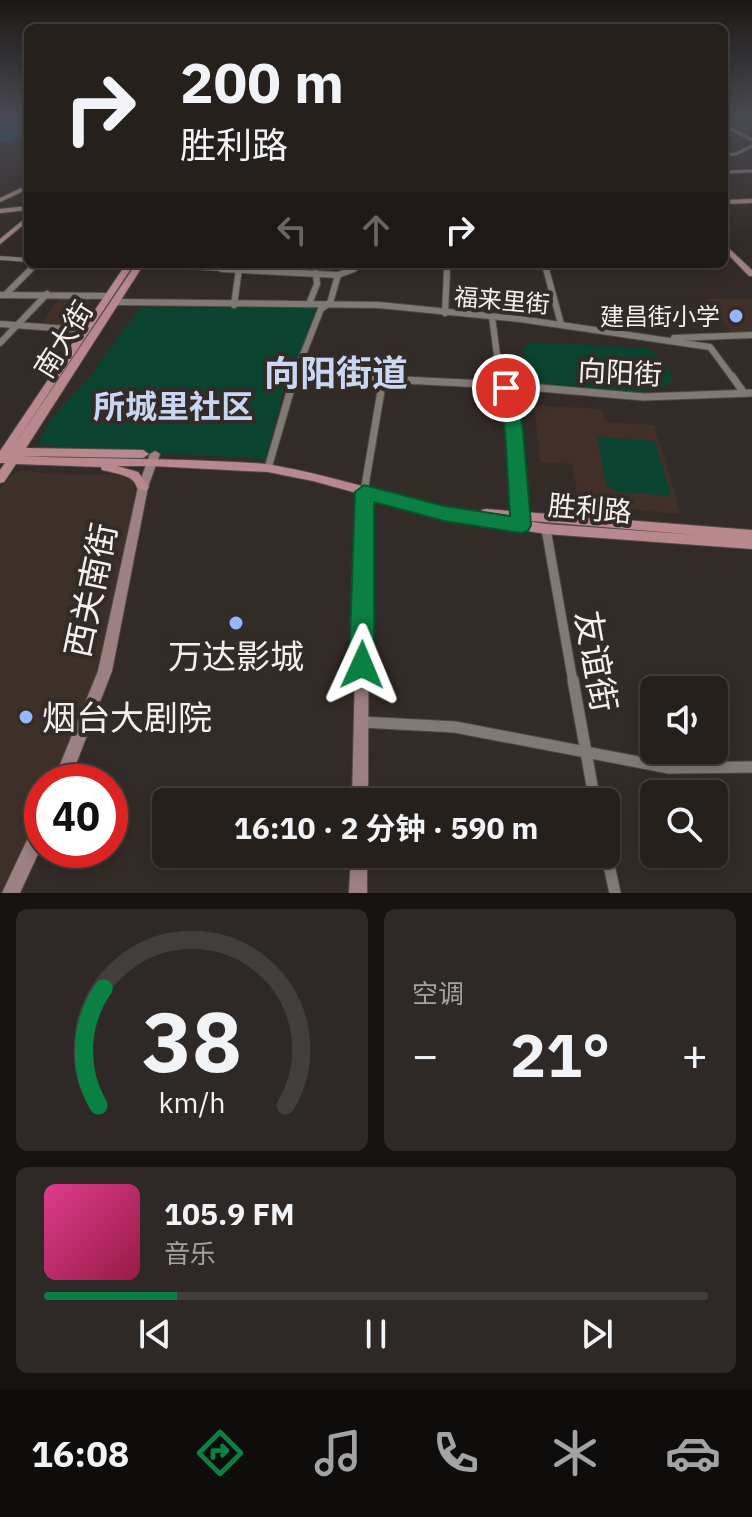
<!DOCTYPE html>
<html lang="zh">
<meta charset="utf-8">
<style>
body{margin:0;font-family:"IBM Plex Sans","Noto Sans SC",sans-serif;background:#2e2826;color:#f1f3f6;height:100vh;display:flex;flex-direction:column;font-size:30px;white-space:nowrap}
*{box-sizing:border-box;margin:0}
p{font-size:26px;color:#a4a3a4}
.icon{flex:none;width:44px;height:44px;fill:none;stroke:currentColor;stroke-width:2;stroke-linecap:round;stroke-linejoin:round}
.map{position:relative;height:893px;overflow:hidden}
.details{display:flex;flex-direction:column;gap:16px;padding:16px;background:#151210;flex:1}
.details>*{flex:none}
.banner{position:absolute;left:24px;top:24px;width:704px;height:244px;border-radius:12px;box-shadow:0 4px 12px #0003,0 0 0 2px #423e3b;background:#26201d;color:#f1f3f6;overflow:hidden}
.fabs{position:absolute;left:640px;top:676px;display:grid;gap:16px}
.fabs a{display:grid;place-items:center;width:88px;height:88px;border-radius:12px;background:#26201d;box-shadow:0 4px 12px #0003,0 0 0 2px #423e3b;font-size:40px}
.speed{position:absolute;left:24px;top:764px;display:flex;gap:16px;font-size:40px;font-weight:700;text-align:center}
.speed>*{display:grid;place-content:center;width:104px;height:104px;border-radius:50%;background:#26201d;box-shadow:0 4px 12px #0003,0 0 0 2px #423e3b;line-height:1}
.speed .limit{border:12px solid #d22;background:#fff;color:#111}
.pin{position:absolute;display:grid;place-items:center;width:68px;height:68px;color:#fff;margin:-34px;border:4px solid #fff;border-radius:50%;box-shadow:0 2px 8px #0007}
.me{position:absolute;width:88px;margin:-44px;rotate:1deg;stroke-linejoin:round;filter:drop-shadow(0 0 6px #0008)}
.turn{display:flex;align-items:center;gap:28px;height:168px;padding:0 24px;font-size:36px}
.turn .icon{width:104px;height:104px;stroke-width:2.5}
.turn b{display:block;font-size:56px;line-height:68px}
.lanes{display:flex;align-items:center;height:76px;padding:0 24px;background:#0003;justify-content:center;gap:40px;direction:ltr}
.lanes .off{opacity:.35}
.big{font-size:60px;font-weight:700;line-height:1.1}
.details .widget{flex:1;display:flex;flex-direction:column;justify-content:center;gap:12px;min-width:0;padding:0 28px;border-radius:12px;background:#2e2826}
.details .dial{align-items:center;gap:0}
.dial svg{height:208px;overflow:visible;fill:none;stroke:#423e3b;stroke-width:7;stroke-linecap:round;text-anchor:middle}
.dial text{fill:#f1f3f6;stroke:none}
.song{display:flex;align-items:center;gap:24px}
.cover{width:96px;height:96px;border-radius:12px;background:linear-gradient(135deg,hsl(330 70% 55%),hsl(340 70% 35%))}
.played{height:8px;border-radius:4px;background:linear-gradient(90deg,#0b8043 20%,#423e3b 20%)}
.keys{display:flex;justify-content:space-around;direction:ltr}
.heat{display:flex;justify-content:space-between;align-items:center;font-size:44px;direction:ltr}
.details .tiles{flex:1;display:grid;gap:16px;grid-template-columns:1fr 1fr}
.widget:last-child{grid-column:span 2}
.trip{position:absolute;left:152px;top:788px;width:468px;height:80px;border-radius:12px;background:#26201d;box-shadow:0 4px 12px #0003,0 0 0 2px #423e3b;font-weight:700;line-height:80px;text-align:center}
.menu{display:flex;height:128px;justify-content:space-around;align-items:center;background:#0f0d0c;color:#a4a3a4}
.menu .icon{width:56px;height:56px}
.menu .active{color:#0b8043}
.menu b{font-size:36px;color:#f1f3f6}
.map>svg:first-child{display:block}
.built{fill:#3d3028}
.education{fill:#422f28}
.green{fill:#0a432f}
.water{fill:#0d4b70}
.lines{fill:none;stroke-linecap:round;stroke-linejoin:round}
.street-far5-casing{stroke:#4f4945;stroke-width:4}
.street-far4-casing{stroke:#4f4945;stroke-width:5}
.street-far3-casing{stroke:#4f4945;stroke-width:8}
.street-far2-casing{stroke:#4f4945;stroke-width:9}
.street-far1-casing{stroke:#4f4945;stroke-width:11}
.street-casing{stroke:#4f4945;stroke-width:13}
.secondary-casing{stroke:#4f4945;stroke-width:2}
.primary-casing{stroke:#4f4945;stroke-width:2}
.street-far5{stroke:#817974;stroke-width:3}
.street-far4{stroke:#817974;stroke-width:4}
.street-far3{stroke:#817974;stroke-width:6}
.street-far2{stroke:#817974;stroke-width:7}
.street-far1{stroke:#817974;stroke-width:9}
.street{stroke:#817974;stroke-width:11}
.secondary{fill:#9d8081;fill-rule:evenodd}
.primary{fill:#b9878e;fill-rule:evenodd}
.route{fill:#0b8043;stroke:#07532c;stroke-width:2}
.poi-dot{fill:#94b7fd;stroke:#322b27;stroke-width:3}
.labels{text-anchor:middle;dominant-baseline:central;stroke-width:8;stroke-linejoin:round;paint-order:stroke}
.far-street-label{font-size:24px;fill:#f5f0ed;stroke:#322b27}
.far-poi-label{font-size:24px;fill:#f5f0ed;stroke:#322b27;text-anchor:end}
.street-label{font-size:28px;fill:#f5f0ed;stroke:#322b27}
.quarter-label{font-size:32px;font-weight:bold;fill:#cad7f2;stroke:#322b27}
.near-street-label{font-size:34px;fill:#f5f0ed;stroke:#322b27}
.near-poi-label{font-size:34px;fill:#f5f0ed;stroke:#322b27}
.district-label{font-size:36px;font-weight:bold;fill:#cad7f2;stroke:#322b27}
</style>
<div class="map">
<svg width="752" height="893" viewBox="0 0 752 893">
<rect width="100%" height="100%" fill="#322b27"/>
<polygon class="built" points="22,470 53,474 121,475 131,480 135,489 131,531 102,663 57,782 42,782 42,811 0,893 0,490 11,474"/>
<g class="education">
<polygon points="62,296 94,296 73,325 41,323"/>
<polygon points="743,298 752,300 752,331 732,332 705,299"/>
<polygon points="534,405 602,409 605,422 654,425 681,514 579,505 572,464 540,462"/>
</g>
<g class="green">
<polygon points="139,308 316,308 298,361 288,372 266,459 91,450 38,445 50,420 91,375"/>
<path d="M533 342 648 348 667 364 673 380C654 401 563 388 534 383L526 377 523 347Z"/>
<polygon points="597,437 655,441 671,496 616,492 606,485"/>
</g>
<polygon class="water" points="0,117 28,117 28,135 0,143"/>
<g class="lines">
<g class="street-far5-casing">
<g id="street-far5">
<polyline points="724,125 752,140"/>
<polyline points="724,155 736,154 752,146"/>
<polyline points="724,172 752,171"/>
</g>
</g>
<g class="street-far4-casing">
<g id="street-far4">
<polyline points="0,258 28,260"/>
<polyline points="82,264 130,265"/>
<polyline points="545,264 547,271"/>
<polyline points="139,265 262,271"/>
<polyline points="29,271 36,264"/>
<polyline points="238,271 242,264"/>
<polyline points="348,271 368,264"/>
<polyline points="447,271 447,264"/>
</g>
</g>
<g class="street-far3-casing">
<g id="street-far3">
<polyline points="222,269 338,275 354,269"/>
<polyline points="546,269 561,324"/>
<polyline points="6,294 31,269"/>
<polyline points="0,295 108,296"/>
<polyline points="114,302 379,305 520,319 710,347 733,378"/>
<polyline points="330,303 338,275"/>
<polyline points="309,304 317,284 316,273"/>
<polyline points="234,305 239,269"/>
<polyline points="445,313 447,269"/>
<polyline points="492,317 500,378"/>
<polyline points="0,324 84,330"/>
<polyline points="674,338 752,335"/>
<polyline points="0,343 47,294"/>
<polyline points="295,375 363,378"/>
<polyline points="291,378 295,375 321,309 328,304"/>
</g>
</g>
<g class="street-far2-casing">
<g id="street-far2">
<polyline points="322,376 504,385 644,397 752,393"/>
<polyline points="499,376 509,391 519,513"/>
<polyline points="732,376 744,393"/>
<polyline points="268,468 290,392 290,379 293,376"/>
<polyline points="364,492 383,379"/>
</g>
</g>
<g class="street-far1-casing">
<g id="street-far1">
<polyline points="518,511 519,519"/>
<polyline points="546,529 573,682"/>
</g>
</g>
<g class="street-casing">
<g id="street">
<polyline points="573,680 595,802"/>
<polyline points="361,722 455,727 669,768 752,767"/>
<polyline points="606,852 615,893"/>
</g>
</g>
<g class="secondary-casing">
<g id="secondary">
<polygon points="28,185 28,189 0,202 0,198"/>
<polygon points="752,199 752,203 724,204 724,200"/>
<polygon points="28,206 28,210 0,213 0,209"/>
<polygon points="28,216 28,221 0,244 0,239"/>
<polygon points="724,244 752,270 752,276 749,276 724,250"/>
<polygon points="155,451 160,454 148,487 112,671 69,782 53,782 98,671 138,487 150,454"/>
<polygon points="364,488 368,489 369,492 368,802 352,802 359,492 360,489"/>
<polygon points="42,819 42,845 20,893 2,893 36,821"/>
<polygon points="351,854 367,854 367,893 349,893"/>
</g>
</g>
<g class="primary-casing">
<path id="primary" d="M126 264H134L13 447 136 264H144L26 448 143 450 149 454 143 458 21 456C84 459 147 458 211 461 231 462 252 462 272 465 342 477 410 503 481 514L482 510 486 509 752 530V549L546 534 444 517 313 481 268 472 152 466H117L138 472 149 487 147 490C133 491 140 486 131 479 124 474 110 472 102 470L101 467 16 464 4 482 0 483V470L5 463H0V451ZM520 520 698 535 546 524Z"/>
</g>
<use href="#street-far5" class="street-far5"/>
<use href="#street-far4" class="street-far4"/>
<use href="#street-far3" class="street-far3"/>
<use href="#street-far2" class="street-far2"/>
<use href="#street-far1" class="street-far1"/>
<use href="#street" class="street"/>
<use href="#secondary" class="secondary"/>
<use href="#primary" class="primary"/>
</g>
<linearGradient id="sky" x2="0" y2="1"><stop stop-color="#1c1815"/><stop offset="0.48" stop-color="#494a52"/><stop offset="1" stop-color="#494a52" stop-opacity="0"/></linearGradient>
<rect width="752" height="242" fill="url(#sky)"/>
<polygon class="route" points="506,383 515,388 523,430 531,525 528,531 521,533 444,521 374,502 374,665 371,672 362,676 353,672 349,665 355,492 364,485 444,506 510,516 505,430 498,388"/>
<g class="poi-dot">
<circle cx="736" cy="316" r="8"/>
<circle cx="236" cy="623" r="8"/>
<circle cx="26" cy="717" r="8"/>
</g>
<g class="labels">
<g class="far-street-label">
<text transform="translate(502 300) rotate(5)">福来里街</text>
</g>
<g class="far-poi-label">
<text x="720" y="316">建昌街小学</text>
</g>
<g class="street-label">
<text transform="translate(63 339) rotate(-58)">南大街</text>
<text transform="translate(620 372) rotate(3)">向阳街</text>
<text transform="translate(590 508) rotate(5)">胜利路</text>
</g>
<g class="quarter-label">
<text x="173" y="406">所城里社区</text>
</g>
<g class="near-street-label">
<text transform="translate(90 590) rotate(-78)">西关南街</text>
<text transform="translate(597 661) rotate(80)">友谊街</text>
</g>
<g class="near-poi-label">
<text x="236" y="656">万达影城</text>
<text x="42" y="717" text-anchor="start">烟台大剧院</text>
</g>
<g class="district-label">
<text x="336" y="372">向阳街道</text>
</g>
</g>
</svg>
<div class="fabs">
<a><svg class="icon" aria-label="sound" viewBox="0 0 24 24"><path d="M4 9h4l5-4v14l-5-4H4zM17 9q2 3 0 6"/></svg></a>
<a><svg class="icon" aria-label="search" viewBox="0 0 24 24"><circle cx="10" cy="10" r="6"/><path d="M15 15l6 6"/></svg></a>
</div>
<div class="speed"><div class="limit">40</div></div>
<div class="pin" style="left:506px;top:388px;background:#d93025"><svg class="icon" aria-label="arrive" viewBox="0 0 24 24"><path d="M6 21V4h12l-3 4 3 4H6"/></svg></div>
<svg class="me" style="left:362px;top:665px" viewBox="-20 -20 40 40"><path d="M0-17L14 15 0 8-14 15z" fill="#0b8043" stroke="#fff" stroke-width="4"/></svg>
<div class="trip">16:10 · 2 分钟 · 590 m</div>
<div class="banner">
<div class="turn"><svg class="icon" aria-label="right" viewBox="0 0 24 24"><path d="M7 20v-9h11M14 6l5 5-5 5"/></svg><div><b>200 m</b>胜利路</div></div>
<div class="lanes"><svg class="icon off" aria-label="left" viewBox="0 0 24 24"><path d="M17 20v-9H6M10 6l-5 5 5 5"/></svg><svg class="icon off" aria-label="ahead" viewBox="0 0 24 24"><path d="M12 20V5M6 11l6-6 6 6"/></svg><svg class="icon" aria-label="right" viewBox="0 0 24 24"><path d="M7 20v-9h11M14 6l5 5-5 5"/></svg></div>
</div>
</div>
<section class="details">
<div class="tiles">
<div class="widget dial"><svg viewBox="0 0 100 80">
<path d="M14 69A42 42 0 1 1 86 69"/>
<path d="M14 69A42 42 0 0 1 16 24" stroke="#0b8043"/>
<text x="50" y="56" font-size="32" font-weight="700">38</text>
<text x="50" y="72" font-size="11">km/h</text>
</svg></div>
<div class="widget"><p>空调</p>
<div class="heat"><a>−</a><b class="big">21°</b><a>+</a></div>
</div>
<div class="widget">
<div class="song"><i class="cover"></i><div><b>105.9 FM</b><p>音乐</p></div></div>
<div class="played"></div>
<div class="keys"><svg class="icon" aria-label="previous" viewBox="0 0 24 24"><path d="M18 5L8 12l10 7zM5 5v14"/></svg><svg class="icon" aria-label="pause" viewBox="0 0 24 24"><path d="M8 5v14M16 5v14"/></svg><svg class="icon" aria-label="next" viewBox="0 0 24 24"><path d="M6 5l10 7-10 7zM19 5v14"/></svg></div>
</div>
</div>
</section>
<nav class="menu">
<b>16:08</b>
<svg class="icon active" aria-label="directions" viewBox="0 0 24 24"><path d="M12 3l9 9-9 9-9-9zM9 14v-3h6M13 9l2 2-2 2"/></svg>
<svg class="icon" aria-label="music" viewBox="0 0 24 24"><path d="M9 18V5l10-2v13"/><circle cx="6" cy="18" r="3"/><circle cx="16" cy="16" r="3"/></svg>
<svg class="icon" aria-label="phone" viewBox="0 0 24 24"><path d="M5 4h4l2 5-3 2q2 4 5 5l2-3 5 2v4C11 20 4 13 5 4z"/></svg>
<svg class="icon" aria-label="climate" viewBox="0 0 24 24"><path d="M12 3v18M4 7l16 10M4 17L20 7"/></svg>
<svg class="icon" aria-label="car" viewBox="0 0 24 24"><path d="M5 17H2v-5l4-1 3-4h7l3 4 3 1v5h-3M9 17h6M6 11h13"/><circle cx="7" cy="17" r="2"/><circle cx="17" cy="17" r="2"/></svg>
</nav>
